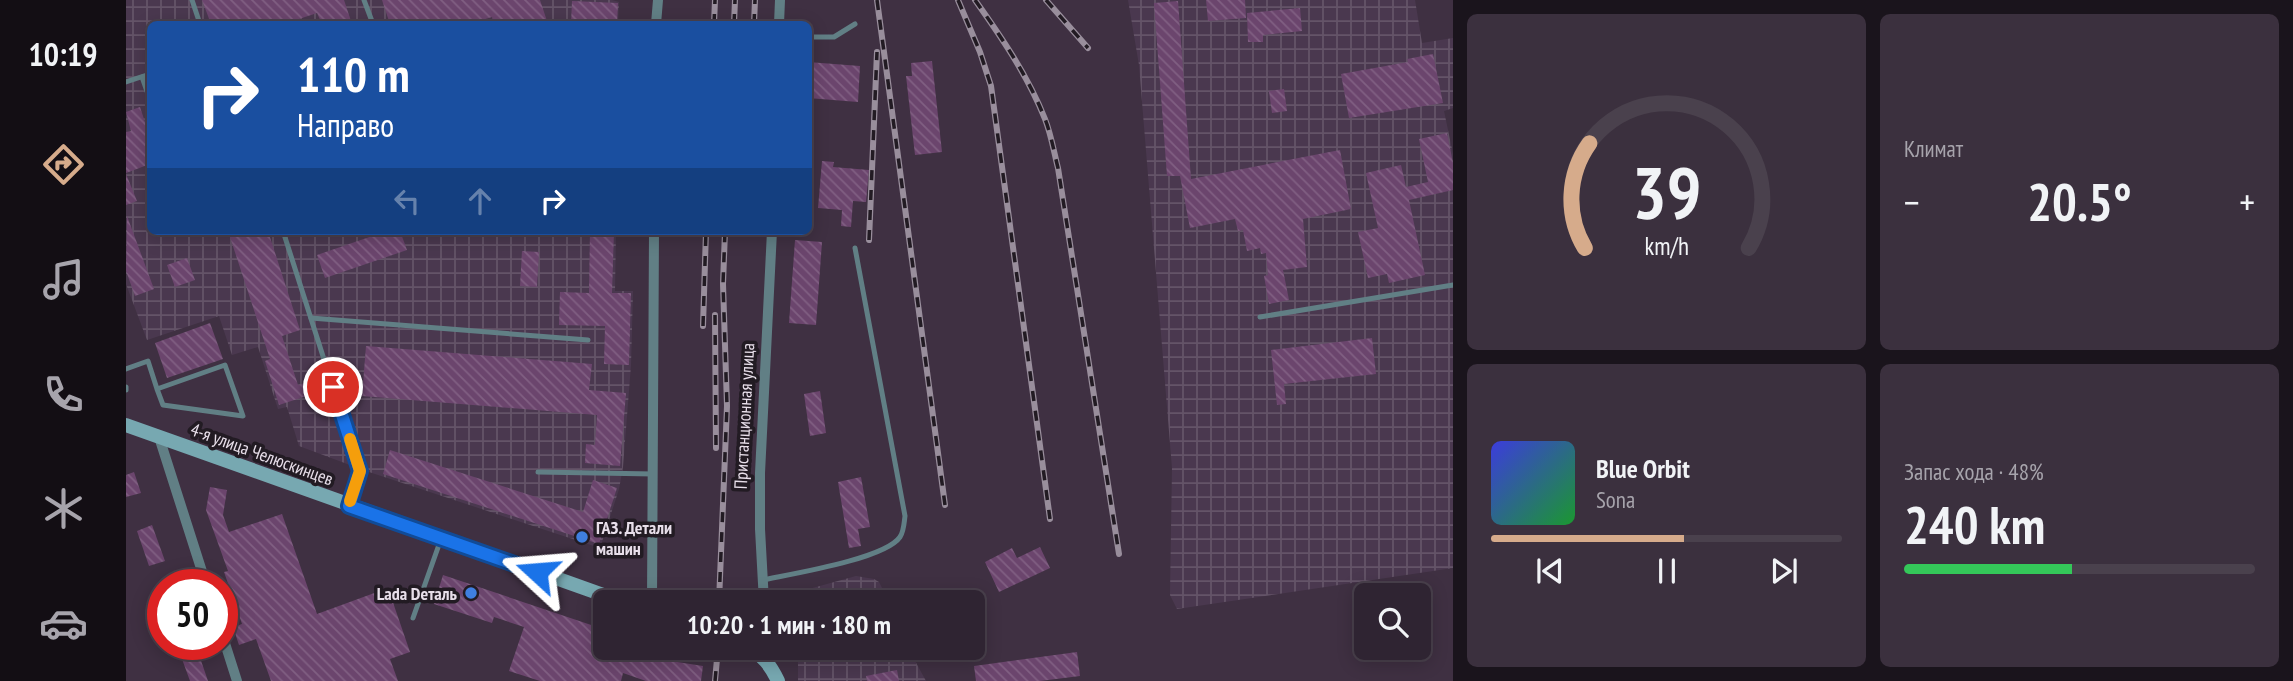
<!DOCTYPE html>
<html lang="ru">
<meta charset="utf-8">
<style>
body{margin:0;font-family:"PT Sans Narrow",sans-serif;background:#3b303e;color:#f1f3f6;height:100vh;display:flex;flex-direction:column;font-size:26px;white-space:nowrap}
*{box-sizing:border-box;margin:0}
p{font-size:23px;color:#a7a4ac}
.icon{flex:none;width:38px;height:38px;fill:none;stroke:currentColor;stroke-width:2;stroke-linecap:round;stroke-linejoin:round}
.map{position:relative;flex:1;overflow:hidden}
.side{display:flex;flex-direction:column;gap:14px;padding:14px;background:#1a141c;width:840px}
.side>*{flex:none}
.hud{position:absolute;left:21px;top:21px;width:665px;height:214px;border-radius:10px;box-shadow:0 4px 18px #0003,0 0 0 2px #4a414d;background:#1a4fa0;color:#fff;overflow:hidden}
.buttons{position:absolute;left:1228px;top:583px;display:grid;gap:14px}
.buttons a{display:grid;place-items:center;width:77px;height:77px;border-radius:10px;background:#2f2432;box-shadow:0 4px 18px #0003,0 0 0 2px #4a414d;font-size:35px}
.speed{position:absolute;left:21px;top:569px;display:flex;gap:14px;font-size:35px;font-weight:700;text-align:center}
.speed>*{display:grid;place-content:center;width:91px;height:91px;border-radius:50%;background:#2f2432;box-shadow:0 4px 18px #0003,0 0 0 2px #4a414d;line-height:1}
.speed .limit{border:10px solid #d22;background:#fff;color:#111}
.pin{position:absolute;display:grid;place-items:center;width:60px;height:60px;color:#fff;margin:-30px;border:4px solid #fff;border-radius:50%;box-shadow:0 2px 7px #0007}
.me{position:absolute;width:77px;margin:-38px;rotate:289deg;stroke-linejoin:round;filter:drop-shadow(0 0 5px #0008)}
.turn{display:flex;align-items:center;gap:24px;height:147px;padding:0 35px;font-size:32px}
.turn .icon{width:91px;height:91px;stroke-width:2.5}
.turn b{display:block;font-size:49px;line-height:60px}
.lanes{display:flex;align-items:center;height:66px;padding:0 35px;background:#0003;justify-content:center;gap:35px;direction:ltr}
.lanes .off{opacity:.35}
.big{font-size:52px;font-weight:800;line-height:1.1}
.side .tile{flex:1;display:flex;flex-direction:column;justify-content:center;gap:10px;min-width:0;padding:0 24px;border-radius:10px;background:#3b303e}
.side .dial{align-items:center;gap:0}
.dial svg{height:182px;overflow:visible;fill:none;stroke:#4a414d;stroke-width:7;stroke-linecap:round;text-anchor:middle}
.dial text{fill:#f1f3f6;stroke:none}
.song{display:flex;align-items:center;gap:21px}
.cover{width:84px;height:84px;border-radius:10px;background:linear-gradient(135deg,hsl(240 70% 55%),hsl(130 70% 35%))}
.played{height:7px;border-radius:4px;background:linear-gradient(90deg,#d6ab8b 55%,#4a414d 55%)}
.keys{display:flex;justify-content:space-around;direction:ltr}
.heat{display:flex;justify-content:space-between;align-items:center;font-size:38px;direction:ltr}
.charge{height:10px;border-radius:5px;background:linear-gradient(90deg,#34c759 48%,#4a414d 0)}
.side .tiles{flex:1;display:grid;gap:14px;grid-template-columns:repeat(2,1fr)}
.trip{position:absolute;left:467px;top:590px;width:392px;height:70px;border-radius:10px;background:#2f2432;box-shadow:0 4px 18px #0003,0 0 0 2px #4a414d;font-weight:800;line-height:70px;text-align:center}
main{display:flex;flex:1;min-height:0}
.tabs{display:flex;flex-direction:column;width:126px;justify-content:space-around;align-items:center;background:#130e14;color:#a7a4ac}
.tabs .icon{width:49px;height:49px}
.tabs .current{color:#d6ab8b}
.tabs b{font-size:32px;color:#f1f3f6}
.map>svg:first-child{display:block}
.industrial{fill:url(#industrial-grid)}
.building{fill:url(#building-back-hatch)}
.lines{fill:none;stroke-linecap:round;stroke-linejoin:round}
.service{stroke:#617f85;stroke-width:5}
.minor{stroke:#617f85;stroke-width:10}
.secondary{stroke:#77a8b1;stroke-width:14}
.rail-casing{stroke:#998e9c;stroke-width:6}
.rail{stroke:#221b23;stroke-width:3.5;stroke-dasharray:10;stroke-linecap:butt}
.route-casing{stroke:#114b97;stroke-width:18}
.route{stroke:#1a73e8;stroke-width:12}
.slow{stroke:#f59e0b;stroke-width:12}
.shop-dot{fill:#3f7fe0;stroke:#221b23;stroke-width:2.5}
.labels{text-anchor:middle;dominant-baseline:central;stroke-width:7;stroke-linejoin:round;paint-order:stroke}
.street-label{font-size:18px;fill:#e8dfea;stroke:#221b23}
.poi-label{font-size:18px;font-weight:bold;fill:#e8dfea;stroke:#221b23;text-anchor:start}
</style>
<main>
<nav class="tabs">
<b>10:19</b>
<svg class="icon current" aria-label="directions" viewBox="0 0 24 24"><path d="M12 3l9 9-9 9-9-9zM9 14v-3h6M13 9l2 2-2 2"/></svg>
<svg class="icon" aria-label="music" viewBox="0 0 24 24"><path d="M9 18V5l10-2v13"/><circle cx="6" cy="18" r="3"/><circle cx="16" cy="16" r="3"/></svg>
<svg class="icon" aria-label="phone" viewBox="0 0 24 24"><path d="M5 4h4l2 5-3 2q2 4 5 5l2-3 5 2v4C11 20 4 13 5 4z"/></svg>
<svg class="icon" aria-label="climate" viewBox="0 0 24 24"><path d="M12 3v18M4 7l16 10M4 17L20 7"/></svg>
<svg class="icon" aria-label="car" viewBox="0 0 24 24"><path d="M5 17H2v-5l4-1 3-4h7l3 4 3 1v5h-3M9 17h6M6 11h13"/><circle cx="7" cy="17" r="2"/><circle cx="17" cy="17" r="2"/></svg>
</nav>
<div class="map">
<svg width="1327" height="681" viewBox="0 0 1327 681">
<defs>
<pattern id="industrial-grid" width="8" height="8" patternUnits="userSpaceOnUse" patternTransform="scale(1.75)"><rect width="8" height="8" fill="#4a384f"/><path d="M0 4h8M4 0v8" fill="none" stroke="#645468"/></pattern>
<pattern id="building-back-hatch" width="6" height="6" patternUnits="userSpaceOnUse" patternTransform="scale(1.75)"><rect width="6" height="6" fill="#6b456d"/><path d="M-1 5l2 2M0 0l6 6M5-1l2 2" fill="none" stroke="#805f82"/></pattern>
</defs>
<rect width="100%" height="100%" fill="#3f3042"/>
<g class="industrial">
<polygon points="0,0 486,0 493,2 492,24 24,24 24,231 490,231 489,291 507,291 505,365 497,467 493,489 474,548 240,471 173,446 161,407 152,409 132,347 106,355 93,316 21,340 0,284"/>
<polygon points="1002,0 1289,0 1296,43 1327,38 1327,108 1318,111 1327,154 1327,568 1051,609 1044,595 1046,468 1013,65"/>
<polygon points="730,576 748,579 753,582 763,602 672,602 672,592"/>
<polygon points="672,648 782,648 800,681 672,681"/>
</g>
<g class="building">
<polygon points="76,0 218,0 226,24 196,24 191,13 158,24 85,24"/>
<polygon points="256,0 414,0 422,24 368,24 366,17 343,24 264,24"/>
<polygon points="1080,0 1119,0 1120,18 1082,21"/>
<polygon points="446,1 492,3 491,24 445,24"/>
<polygon points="1052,1 1065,179 1214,150 1225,209 1177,219 1181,267 1157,270 1163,300 1143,304 1138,276 1142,275 1140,253 1135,254 1134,248 1121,251 1117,230 1112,231 1109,219 1064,228 1054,176 1041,176 1028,3"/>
<polygon points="1174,8 1176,31 1137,35 1137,42 1122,42 1121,13"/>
<polygon points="1307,54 1317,103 1223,118 1215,74 1282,62 1281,59"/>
<polygon points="806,61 816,152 789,155 780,76 786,76 785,63"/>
<polygon points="682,62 734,66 732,102 682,98"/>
<polygon points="1158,89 1161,111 1146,113 1143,91"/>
<polygon points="14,107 24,137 24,164 0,173 0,132 5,131 0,112"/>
<polygon points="1321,133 1327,163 1327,190 1283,200 1299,275 1263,283 1261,274 1242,278 1232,232 1252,228 1240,173 1275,165 1280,187 1302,182 1293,139"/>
<polygon points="696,161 708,162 707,167 743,170 740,202 727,201 725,227 715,226 716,210 692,208"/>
<polygon points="0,174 11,201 0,205"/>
<polygon points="1,216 28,289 9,296 0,271"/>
<polygon points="102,231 142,231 174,330 156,336 172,385 198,377 205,380 208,374 212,372 216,384 212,385 209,382 205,382 202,389 153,405 139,361 144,359"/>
<polygon points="261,231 274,231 281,250 199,278 191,255"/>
<polygon points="464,231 488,231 486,293 505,293 503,365 478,364 479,326 433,325 434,292 463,293"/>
<polygon points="669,240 696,242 690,325 663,323"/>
<polygon points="396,251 413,252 411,287 394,286"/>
<polygon points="61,258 69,280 49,287 41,265"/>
<polygon points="84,323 97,359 41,378 29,343"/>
<polygon points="1246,338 1250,374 1158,384 1160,404 1151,405 1145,350"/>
<polygon points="240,346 466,364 463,390 500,393 494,466 459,463 460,444 469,445 471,415 236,396"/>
<polygon points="694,391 700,433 684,436 678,394"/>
<polygon points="264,450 457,512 467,480 491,488 473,544 257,474"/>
<polygon points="8,472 15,493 0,497 0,475"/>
<polygon points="735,477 744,527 732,529 735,546 723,548 712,482"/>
<polygon points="84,487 101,490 97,515 103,532 156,514 191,614 262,588 284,652 264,659 272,681 145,681 130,639 113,645 107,627 116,624 98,572 102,571 80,510"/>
<polygon points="26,525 39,561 23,566 11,531"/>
<polygon points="914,547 924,568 873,592 859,562 886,548 891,558"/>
<polygon points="317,575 480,630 480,648 530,648 546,653 545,661 577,666 575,681 520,681 497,673 495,681 414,681 383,671 398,627 368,617 366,623 308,604"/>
<polygon points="62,645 63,648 70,646 82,681 64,681 52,648"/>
<polygon points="951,652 954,676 914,681 850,681 848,666"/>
<polygon points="771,670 773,681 741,681 740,676"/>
</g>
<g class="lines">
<g class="service">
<polyline points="66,0 74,24"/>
<polyline points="238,0 247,24"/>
<polyline points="682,37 708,37 729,24"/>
<polyline points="16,77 24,100"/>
<polyline points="0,82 24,74"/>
<polyline points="157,231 203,375"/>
<polyline points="1134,317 1327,285"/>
<polyline points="185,318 462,340"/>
<polyline points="0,369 22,361 31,389 99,365 117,416 37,405 31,389"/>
<polyline points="0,387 0,390"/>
<polyline points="207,387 234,471 224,503"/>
<polyline points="412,472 528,474"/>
<path d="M637 580C665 574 759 559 774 537 778 531 778 523 779 516L729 248"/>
<polyline points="287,618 315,539"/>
</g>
<g class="minor">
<polyline points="530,24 532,0"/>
<polyline points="653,24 654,0"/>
<polyline points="33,437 80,584"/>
<polyline points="526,602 528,231"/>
<polyline points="638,602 634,529 634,473 646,231"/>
<polyline points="96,634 111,681"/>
</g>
<g class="secondary">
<polyline points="0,425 497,602"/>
<path d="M622 648C637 655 645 666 652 681"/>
</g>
<g class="rail-casing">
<g id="rail">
<polyline points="751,0 819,505"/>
<polyline points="832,0 854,52 865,86 924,519"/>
<path d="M849 0C876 38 902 76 919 119 925 134 928 152 932 168L993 554"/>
<polyline points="920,0 962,48"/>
<polyline points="588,24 589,0"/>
<polyline points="608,24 609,0"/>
<polyline points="628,24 629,0"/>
<polyline points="743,240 751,52"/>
<polyline points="589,315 590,448"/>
<polyline points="577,326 580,231"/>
<polyline points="593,602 601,406 597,284 599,231"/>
<polyline points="589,681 592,648"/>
</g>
</g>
<use href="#rail" class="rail"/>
</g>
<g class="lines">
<g class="route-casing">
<polyline id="route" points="207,387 234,471 223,506 411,572"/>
</g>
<use href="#route" class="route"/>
<polyline class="slow" points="224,439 234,471 224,501"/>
</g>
<g class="shop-dot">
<circle cx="456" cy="537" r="7"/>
<circle cx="345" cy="593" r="7"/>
</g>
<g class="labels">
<g class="street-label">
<text transform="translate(618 416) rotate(-87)">Пристанционная улица</text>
<text transform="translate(136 454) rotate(20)">4-я улица Челюскинцев</text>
</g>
<g class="poi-label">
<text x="470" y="527">ГАЗ. Детали<tspan x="470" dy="21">машин</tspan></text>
<text x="331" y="593" text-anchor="end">Lada Dеталь</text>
</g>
</g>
</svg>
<div class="buttons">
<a><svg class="icon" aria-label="search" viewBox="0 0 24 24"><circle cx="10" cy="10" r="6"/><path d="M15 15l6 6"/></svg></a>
</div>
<div class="speed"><div class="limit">50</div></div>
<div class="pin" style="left:207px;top:387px;background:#d93025"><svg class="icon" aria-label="arrive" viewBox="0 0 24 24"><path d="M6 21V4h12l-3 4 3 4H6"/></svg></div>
<svg class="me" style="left:411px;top:572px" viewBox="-20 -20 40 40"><path d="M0-17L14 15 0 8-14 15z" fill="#1a73e8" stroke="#fff" stroke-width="4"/></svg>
<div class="trip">10:20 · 1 мин · 180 m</div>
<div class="hud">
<div class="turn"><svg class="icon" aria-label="right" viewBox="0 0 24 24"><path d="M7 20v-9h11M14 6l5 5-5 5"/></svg><div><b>110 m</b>Направо</div></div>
<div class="lanes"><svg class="icon off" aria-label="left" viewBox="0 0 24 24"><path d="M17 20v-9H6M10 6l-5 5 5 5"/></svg><svg class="icon off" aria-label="ahead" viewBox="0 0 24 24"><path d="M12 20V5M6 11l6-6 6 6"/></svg><svg class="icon" aria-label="right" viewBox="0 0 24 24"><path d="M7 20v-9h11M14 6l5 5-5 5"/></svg></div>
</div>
</div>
<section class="side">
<div class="tiles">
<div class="tile dial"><svg viewBox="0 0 100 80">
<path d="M14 69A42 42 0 1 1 86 69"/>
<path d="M14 69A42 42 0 0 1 16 23" stroke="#d6ab8b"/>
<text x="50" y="56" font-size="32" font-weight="700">39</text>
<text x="50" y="72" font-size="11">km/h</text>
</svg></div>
<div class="tile"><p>Климат</p>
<div class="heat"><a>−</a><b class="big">20.5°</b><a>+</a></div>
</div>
<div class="tile">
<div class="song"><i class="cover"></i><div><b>Blue Orbit</b><p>Sona</p></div></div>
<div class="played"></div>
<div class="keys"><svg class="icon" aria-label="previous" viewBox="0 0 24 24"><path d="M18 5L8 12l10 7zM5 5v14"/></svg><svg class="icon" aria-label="pause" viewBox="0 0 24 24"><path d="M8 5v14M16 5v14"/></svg><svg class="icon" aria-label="next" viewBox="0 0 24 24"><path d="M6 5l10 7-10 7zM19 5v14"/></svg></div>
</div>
<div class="tile"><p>Запас хода · 48%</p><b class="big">240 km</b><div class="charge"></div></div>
</div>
</section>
</main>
